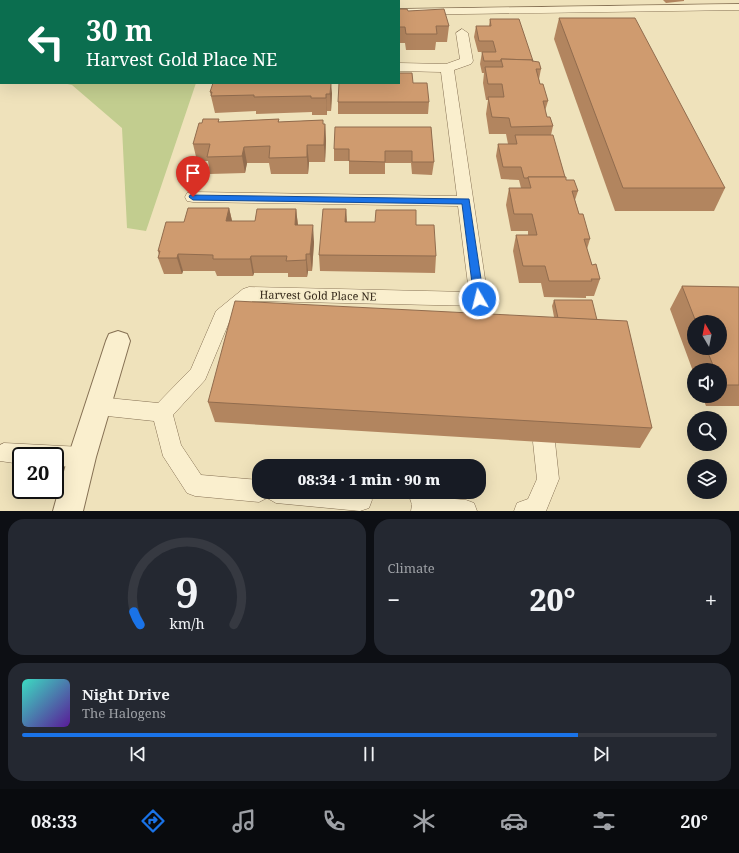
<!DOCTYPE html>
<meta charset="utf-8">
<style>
body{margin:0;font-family:"Noto Serif",serif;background:#242831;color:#f1f3f6;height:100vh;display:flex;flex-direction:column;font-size:15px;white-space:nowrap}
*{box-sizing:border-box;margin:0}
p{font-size:13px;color:#9ea1a6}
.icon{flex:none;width:22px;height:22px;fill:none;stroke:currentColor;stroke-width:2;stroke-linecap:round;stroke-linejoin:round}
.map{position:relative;height:511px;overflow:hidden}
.details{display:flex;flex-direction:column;gap:8px;padding:8px;background:#0d0f14;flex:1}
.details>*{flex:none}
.guide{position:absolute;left:0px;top:0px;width:400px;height:84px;box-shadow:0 4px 16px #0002;background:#0b6e4f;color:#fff;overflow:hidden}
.needle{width:26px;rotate:350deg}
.buttons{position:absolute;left:687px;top:315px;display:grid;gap:8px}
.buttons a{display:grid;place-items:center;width:40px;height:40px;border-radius:50%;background:#171b24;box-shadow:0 4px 16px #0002;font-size:20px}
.speed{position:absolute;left:12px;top:447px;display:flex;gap:8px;font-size:20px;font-weight:700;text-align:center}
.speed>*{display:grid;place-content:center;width:52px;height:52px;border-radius:50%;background:#171b24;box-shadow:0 4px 16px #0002;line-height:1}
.speed .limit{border:2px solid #111;border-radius:6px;background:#fff;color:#111}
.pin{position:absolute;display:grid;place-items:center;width:34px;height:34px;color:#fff;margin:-41px -17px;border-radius:50% 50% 50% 0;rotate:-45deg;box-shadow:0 0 4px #0007}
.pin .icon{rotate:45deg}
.me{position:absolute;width:44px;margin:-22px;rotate:352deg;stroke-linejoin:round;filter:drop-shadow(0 0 3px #0008)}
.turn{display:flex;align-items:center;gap:14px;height:84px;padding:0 20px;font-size:18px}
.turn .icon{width:52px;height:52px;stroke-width:2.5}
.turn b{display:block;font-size:28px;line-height:34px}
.big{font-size:30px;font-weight:800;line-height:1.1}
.details .card{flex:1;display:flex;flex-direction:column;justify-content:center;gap:6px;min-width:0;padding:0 14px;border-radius:16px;background:#242831}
.details .dial{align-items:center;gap:0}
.dial svg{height:104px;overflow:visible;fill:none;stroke:#363941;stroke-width:7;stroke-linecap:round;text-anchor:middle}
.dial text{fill:#f1f3f6;stroke:none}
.song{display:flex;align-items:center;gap:12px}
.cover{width:48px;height:48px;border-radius:6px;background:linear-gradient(135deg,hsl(170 70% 55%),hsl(270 70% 35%))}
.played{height:4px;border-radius:2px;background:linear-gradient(90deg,#1a73e8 80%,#363941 80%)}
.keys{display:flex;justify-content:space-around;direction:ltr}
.heat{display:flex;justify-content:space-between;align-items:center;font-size:22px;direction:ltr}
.details .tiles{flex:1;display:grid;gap:8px;grid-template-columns:1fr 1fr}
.card:last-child{grid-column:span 2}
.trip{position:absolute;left:252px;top:459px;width:234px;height:40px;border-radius:16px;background:#171b24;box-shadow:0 4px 16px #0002;font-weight:800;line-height:40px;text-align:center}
.tabs{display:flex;height:64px;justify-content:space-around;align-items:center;background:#090b0e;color:#9ea1a6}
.tabs .icon{width:28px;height:28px}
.tabs .current{color:#1a73e8}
.tabs b{font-size:18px;color:#f1f3f6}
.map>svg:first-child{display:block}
.green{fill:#c2cd8f}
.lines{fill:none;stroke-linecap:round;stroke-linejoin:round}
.service-casing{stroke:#867154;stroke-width:1}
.minor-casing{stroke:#867154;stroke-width:2}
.service{fill:#faefce;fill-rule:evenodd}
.minor{fill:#faefce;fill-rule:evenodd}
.wall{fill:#b2855f;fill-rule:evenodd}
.shaded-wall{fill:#916c4e}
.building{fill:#cf9b6f;stroke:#916c4e}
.route{fill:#1a73e8;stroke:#114b97}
.labels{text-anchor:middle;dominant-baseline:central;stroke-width:4;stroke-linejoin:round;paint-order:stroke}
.street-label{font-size:11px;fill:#34281a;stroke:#f6ecca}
</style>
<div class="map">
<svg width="739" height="511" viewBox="0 0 739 511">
<rect width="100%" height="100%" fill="#efe2bb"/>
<g class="green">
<polygon points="0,0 95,0 104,1 1,1 1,71"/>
<polygon points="63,83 196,83 146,231 127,228 122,128 72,85"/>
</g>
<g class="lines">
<g class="service-casing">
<g id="service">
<polygon points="189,0 210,0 211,1 190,1"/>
<polygon points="739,4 739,10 399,15 399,9"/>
<polygon points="462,29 468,33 473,61 471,64 454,70 488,299 485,304 479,306 253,301 230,320 205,380 173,415 181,445 201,475 259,480 259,492 369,492 372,500 369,508 360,511 276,503 267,498 259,502 195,496 187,493 163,456 154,421 98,415 91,412 88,406 91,400 98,397 158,403 191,369 216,311 243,289 249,287 469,292 458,206 193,202 187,201 185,197 187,193 193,192 457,196 441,72 399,71 399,63 446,64 460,59 456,33"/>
<polygon points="544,432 552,435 555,442 559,479 546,511 514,511 517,503 528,499 537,479 533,442 536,435"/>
<polygon points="4,443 82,447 90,450 93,457 90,464 82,467 55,466 55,456 21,456 21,464 0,461 0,445"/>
<polygon points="408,492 430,492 432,497 466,500 474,503 477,511 411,511 412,505"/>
</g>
</g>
<g class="minor-casing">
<polygon id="minor" points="118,331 127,334 130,341 96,457 83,511 53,511 68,457 106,341 109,334"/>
</g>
<use href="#service" class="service"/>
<use href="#minor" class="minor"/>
</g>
<g class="wall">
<polygon points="306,0 321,0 320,1 306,1"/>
<rect x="322" y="0" width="23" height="1"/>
<polygon points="663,0 684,0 684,1 666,3"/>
<polygon points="399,9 408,11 449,26 447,42 436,42 435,50 406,50 405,43 399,43"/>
<polygon points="559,18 725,188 714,211 615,211 554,39"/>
<polygon points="490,19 533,61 541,69 539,79 540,84 548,101 545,111 547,117 553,126 551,135 566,180 578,191 575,200 579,214 590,239 587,249 592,265 600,279 594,296 586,296 586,298 544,297 541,283 519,283 513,251 516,235 528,235 528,231 511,231 506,205 509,188 521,188 519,180 501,179 496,156 498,144 514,144 508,144 506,134 489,134 486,114 488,100 486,100 483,83 484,73 482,73 480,64 482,52 478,52 474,37 476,26 489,26"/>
<polygon points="413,83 429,102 428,114 338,114 338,102"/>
<polygon points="210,92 332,93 331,111 327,111 327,115 312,115 312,112 256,114 256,111 215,113"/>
<polygon points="219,119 219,122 279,119 279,122 323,120 323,124 325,124 326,141 325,162 309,162 308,174 271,174 269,163 247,163 245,173 210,174 208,161 197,161 193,144 202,123"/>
<polygon points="431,127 434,162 432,175 412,174 411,163 385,163 385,174 349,174 349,161 334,161 334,149"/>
<polygon points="229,208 232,221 255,221 296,209 298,225 314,242 312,271 308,271 307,277 288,277 288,273 254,273 253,276 217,276 215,271 183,271 182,274 164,274 158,258 159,255 158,251 184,222"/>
<polygon points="346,209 347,222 416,225 436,256 435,273 320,271 319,255"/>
<path d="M682 286 739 287V406H706L702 396H720V370H694V374L670 309ZM694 322H720V348H694Z"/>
<polygon points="554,300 597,320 652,428 640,448 215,422 208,402 554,317 552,306"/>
</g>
<g class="shaded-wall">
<polygon points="331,83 332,93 331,111 330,94"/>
<polygon points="326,94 327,111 327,115 326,98"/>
<polygon points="325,124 326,141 325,162 324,145"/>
<polygon points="307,145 309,162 308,174 307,157"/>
<polygon points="244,147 247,163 245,173 242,156"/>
<polygon points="229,208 233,225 226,221"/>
<polygon points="296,209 298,226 295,225"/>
<polygon points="346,209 347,226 345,222"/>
<polygon points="313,225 314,242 312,271 310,254"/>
<polygon points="178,254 183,271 182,274 177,258"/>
<polygon points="306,254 308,271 307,277 306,260"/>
<polygon points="251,256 254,273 253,276 250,259"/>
</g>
<g class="building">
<polygon points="399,9 407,9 408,11 444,9 449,26 436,26 437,34 406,34 405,27 399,27"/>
<polygon points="559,18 635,18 725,188 623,188"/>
<polygon points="490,19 519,19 533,61 532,61 532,60 501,59 501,61 484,61 482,52 496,52 493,41 479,41 476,26 491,26"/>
<polygon points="501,59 532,60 532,61 539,62 541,69 536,69 540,84 543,84 548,101 543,101 547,117 550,117 553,126 511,127 509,118 492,117 488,97 504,97 502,84 488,84 485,67 503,67"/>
<polygon points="399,73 412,73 413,83 427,83 429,102 338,102 339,83 399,83"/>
<polygon points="213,83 331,83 330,94 326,94 326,98 311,98 311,96 254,97 254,95 211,96 212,92 210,92"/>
<polygon points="203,119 219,119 218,122 279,119 278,122 323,120 323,124 325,124 324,145 307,145 307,157 269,158 270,146 244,147 242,156 207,157 210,144 193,144 199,123 202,123"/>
<polygon points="335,127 431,127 434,162 412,162 412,151 385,151 385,162 349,161 349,149 334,149"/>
<polygon points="515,135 553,135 565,177 528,177 528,178 524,178 521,167 503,167 498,144 517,144"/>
<polygon points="528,177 566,177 566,180 574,180 578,191 572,191 579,214 583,214 590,239 584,239 592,265 596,264 600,279 591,279 592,281 549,281 545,266 523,266 516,235 537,235 532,214 514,214 509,188 531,188"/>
<polygon points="188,208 229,208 226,221 255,221 257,209 296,209 295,225 313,225 310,254 306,254 306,260 286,261 287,256 251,256 250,259 213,259 213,255 178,254 177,258 158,258 160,251 158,251 166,222 184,222"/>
<polygon points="323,209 346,209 345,222 375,222 376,210 416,210 416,225 434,225 436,256 319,255"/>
<polygon points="682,286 739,287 739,385 720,385 720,370 715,370 706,348 720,348 720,322 696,322"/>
<polygon points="554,300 592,300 597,320 558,318"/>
<polygon points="235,301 627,321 652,428 208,402"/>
</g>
<polygon class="route" points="190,195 469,199 484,299 479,303 474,299 462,204 193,200 189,197"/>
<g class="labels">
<g class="street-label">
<text transform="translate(318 295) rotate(1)">Harvest Gold Place NE</text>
</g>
</g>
</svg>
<div class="buttons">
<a><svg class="needle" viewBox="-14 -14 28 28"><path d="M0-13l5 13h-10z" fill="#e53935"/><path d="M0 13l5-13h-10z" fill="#9ea1a6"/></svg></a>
<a><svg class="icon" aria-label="sound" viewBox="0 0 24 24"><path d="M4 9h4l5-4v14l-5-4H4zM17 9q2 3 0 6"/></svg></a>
<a><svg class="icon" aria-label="search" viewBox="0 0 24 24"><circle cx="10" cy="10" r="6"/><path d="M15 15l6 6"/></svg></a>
<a><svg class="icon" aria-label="layers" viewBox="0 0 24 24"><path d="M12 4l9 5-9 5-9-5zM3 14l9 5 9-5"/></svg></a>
</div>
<div class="speed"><div class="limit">20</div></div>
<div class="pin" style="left:193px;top:197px;background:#d93025"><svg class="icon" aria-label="arrive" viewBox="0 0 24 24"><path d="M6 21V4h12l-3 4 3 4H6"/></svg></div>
<svg class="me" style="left:479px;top:299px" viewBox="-20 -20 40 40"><circle r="17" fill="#1a73e8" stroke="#fff" stroke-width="3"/><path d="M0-11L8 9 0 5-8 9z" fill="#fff"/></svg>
<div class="trip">08:34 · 1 min · 90 m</div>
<div class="guide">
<div class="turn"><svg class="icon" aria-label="left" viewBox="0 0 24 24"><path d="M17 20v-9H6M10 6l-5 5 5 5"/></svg><div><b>30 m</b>Harvest Gold Place NE</div></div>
</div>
</div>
<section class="details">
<div class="tiles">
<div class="card dial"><svg viewBox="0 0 100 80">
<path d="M14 69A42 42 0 1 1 86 69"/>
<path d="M14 69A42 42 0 0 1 9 59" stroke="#1a73e8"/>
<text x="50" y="56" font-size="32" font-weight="700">9</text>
<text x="50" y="72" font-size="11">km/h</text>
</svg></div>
<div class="card"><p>Climate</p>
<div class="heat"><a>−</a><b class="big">20°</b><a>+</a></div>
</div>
<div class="card">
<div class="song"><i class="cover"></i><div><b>Night Drive</b><p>The Halogens</p></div></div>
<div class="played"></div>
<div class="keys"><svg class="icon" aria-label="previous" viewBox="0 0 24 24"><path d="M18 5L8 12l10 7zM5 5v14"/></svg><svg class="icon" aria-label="pause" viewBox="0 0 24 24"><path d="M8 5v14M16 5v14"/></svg><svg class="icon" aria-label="next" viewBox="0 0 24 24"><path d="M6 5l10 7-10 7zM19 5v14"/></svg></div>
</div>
</div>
</section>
<nav class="tabs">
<b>08:33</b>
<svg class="icon current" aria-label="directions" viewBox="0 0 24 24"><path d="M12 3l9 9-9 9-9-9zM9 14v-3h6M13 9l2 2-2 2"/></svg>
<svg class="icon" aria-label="music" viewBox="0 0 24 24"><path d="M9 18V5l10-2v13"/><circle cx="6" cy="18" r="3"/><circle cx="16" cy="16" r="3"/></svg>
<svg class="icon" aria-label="phone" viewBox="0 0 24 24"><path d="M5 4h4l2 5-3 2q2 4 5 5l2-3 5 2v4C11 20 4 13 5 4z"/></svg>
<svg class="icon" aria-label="climate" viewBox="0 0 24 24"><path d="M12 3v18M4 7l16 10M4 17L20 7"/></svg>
<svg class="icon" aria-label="car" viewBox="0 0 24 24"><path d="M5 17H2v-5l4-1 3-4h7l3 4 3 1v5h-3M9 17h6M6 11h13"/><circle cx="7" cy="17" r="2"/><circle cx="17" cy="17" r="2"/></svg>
<svg class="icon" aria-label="filters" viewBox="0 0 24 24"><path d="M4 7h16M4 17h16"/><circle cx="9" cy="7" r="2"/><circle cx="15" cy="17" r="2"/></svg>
<b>20°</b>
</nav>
